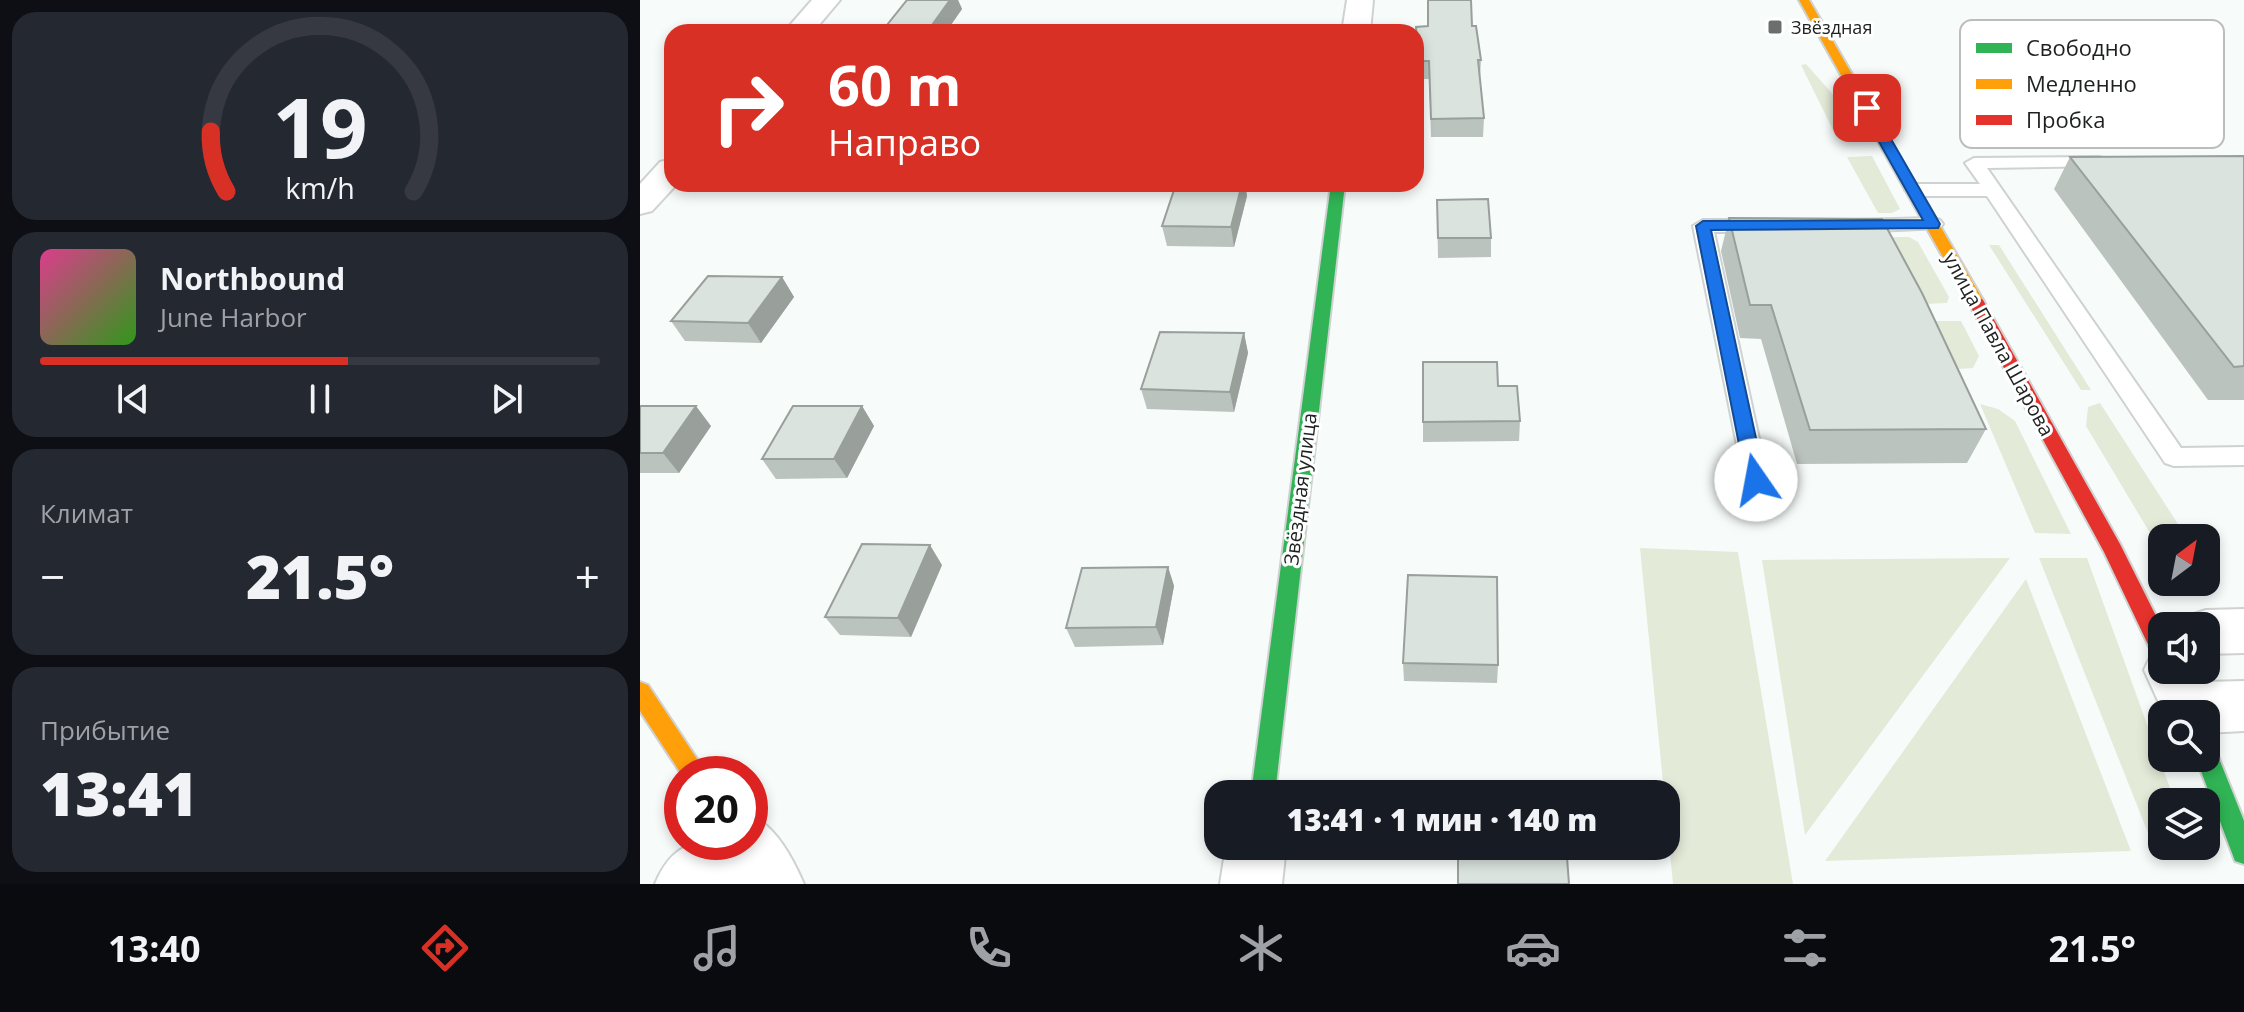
<!DOCTYPE html>
<html lang="ru">
<meta charset="utf-8">
<style>
body{margin:0;font-family:"Open Sans",sans-serif;background:#242831;color:#f1f3f6;height:100vh;display:flex;flex-direction:column;font-size:30px;white-space:nowrap}
*{box-sizing:border-box;margin:0}
p{font-size:26px;color:#9ea1a6}
.icon{flex:none;width:44px;height:44px;fill:none;stroke:currentColor;stroke-width:2;stroke-linecap:round;stroke-linejoin:round}
.map{position:relative;flex:1;overflow:hidden}
.panel{display:flex;flex-direction:column;gap:12px;padding:12px;background:#0d0f14;width:640px}
.panel>*{flex:none}
.hud{position:absolute;left:24px;top:24px;width:760px;height:168px;border-radius:24px;box-shadow:0 4px 12px #0003;background:#d93025;color:#fff;overflow:hidden}
.needle{width:52px;rotate:32deg}
.controls{position:absolute;left:1508px;top:524px;display:grid;gap:16px}
.controls a{display:grid;place-items:center;width:72px;height:72px;border-radius:16px;background:#171b24;box-shadow:0 4px 12px #0003;font-size:40px}
.speed{position:absolute;left:24px;top:756px;display:flex;gap:16px;font-size:40px;font-weight:700;text-align:center}
.speed>*{display:grid;place-content:center;width:104px;height:104px;border-radius:50%;background:#171b24;box-shadow:0 4px 12px #0003;line-height:1}
.speed .limit{border:12px solid #d22;background:#fff;color:#111}
.pin{position:absolute;display:grid;place-items:center;width:68px;height:68px;color:#fff;margin:-34px;border-radius:16px;box-shadow:0 4px 12px #0006}
.me{position:absolute;width:88px;margin:-44px;rotate:348deg;stroke-linejoin:round;filter:drop-shadow(0 0 6px #0008)}
.turn{display:flex;align-items:center;gap:28px;height:168px;padding:0 32px;font-size:36px}
.turn .icon{width:104px;height:104px;stroke-width:2.5}
.turn b{display:block;font-size:56px;line-height:68px}
.big{font-size:60px;font-weight:800;line-height:1.1}
.panel .widget{flex:1;display:flex;flex-direction:column;justify-content:center;gap:12px;min-width:0;padding:0 28px;border-radius:24px;background:#242831}
.panel .dial{align-items:center;gap:0}
.dial svg{height:208px;overflow:visible;fill:none;stroke:#363941;stroke-width:7;stroke-linecap:round;text-anchor:middle}
.dial text{fill:#f1f3f6;stroke:none}
.song{display:flex;align-items:center;gap:24px}
.cover{width:96px;height:96px;border-radius:12px;background:linear-gradient(135deg,hsl(330 70% 55%),hsl(110 70% 35%))}
.played{height:8px;border-radius:4px;background:linear-gradient(90deg,#d93025 55%,#363941 55%)}
.keys{display:flex;justify-content:space-around;direction:ltr}
.heat{display:flex;justify-content:space-between;align-items:center;font-size:44px;direction:ltr}
.trip{position:absolute;left:564px;top:780px;width:476px;height:80px;border-radius:24px;background:#171b24;box-shadow:0 4px 12px #0003;font-weight:800;line-height:80px;text-align:center}
.menu{display:flex;height:128px;justify-content:space-around;align-items:center;background:#090b0e;color:#9ea1a6}
.menu .icon{width:56px;height:56px}
.menu .active{color:#d93025}
.menu b{font-size:36px;color:#f1f3f6}
main{display:flex;flex:1;min-height:0}
.map>svg:first-child{display:block}
.green{fill:#e4ead8}
.lines{fill:none;stroke-linecap:round;stroke-linejoin:round}
.lane-casing{stroke:#ced2d1;stroke-width:4}
.street-casing{stroke:#ced2d1;stroke-width:4}
.fast-casing{stroke:#ced2d1;stroke-width:4}
.slow-casing{stroke:#ced2d1;stroke-width:4}
.jam-casing{stroke:#ced2d1;stroke-width:4}
.lane{fill:#fefffe;fill-rule:evenodd}
.street{fill:#fefffe;fill-rule:evenodd}
.fast{fill:#30b455;fill-rule:evenodd}
.slow{fill:#ff9f0a;fill-rule:evenodd}
.jam{fill:#e5322d;fill-rule:evenodd}
.wall{fill:#bbc3be}
.shaded-wall{fill:#999f9b}
.building{fill:#dae3dd;stroke:#999f9b;stroke-width:2}
.route{fill:#1a73e8;stroke:#114b97;stroke-width:2}
.poi-dot{fill:#6a6e6d;stroke:#fff;stroke-width:3}
.labels{text-anchor:middle;dominant-baseline:central;stroke-width:6;stroke-linejoin:round;paint-order:stroke}
.far-poi-label{font-size:18px;fill:#1e2120;stroke:#fff;text-anchor:start}
.street-label{font-size:20px;fill:#1e2120;stroke:#fff}
.key{fill:#fff;stroke:#bcbcbc;stroke-width:2}
.key-label{font-size:22px;fill:#1e2120}
</style>
<main>
<section class="panel">
<div class="widget dial"><svg viewBox="0 0 100 80">
<path d="M14 69A42 42 0 1 1 86 69"/>
<path d="M14 69A42 42 0 0 1 8 46" stroke="#d93025"/>
<text x="50" y="56" font-size="32" font-weight="700">19</text>
<text x="50" y="72" font-size="11">km/h</text>
</svg></div>
<div class="widget">
<div class="song"><i class="cover"></i><div><b>Northbound</b><p>June Harbor</p></div></div>
<div class="played"></div>
<div class="keys"><svg class="icon" aria-label="previous" viewBox="0 0 24 24"><path d="M18 5L8 12l10 7zM5 5v14"/></svg><svg class="icon" aria-label="pause" viewBox="0 0 24 24"><path d="M8 5v14M16 5v14"/></svg><svg class="icon" aria-label="next" viewBox="0 0 24 24"><path d="M6 5l10 7-10 7zM19 5v14"/></svg></div>
</div>
<div class="widget"><p>Климат</p>
<div class="heat"><a>−</a><b class="big">21.5°</b><a>+</a></div>
</div>
<div class="widget"><p>Прибытие</p><b class="big">13:41</b></div>
</section>
<div class="map">
<svg width="1604" height="884" viewBox="0 0 1604 884">
<rect width="100%" height="100%" fill="#f7fcfb"/>
<g class="green">
<polygon points="1166,64 1204,107 1216,133 1212,137 1196,136 1161,65"/>
<polygon points="1232,156 1260,209 1252,213 1238,213 1207,157"/>
<polygon points="1248,237 1269,237 1278,242 1309,297 1307,303 1284,304"/>
<polygon points="1349,245 1359,245 1451,390 1441,390"/>
<polygon points="1294,321 1321,321 1339,356 1333,368 1318,369"/>
<polygon points="1460,403 1545,535 1513,538 1446,426 1448,407"/>
<polygon points="1340,404 1358,409 1375,421 1431,534 1395,533"/>
<polygon points="1000,548 1098,552 1153,884 1033,884"/>
<polygon points="1370,558 1165,835 1122,560"/>
<polygon points="1399,558 1447,558 1535,802 1522,802 1522,846 1551,846 1552,849 1514,848"/>
<polygon points="1386,579 1491,851 1185,861"/>
</g>
<g class="lines">
<g class="lane-casing">
<g id="lane">
<polygon points="1458,157 1464,158 1467,162 1464,166 1347,168 1541,448 1604,447 1604,465 1534,466 1525,463 1347,196 1274,196 1265,190 1274,184 1340,184 1325,163 1334,158"/>
<polygon points="1293,218 1300,220 1303,224 1300,228 1215,232 1205,226 1215,220"/>
<polygon points="1063,220 1118,220 1128,226 1118,232 1074,232 1128,480 1125,487 1116,489 1107,487 1104,480 1053,226"/>
</g>
</g>
<g class="street-casing">
<g id="street">
<polygon points="172,0 200,0 173,32 144,32"/>
<polygon points="707,0 733,0 730,32 702,32"/>
<polygon points="32,159 32,184 37,184 12,211 0,214 0,184 20,162"/>
<polygon points="1604,609 1604,653 1566,654 1566,626 1543,626 1548,616 1566,610"/>
<polygon points="1522,650 1522,670 1558,670 1563,682 1604,681 1604,731 1566,733 1566,714 1524,714 1504,670 1512,653"/>
<path d="M110 815C136 826 153 859 164 884H15C36 834 64 842 110 842Z"/>
<polygon points="586,846 646,846 642,884 580,884"/>
</g>
</g>
<g class="fast-casing">
<g id="fast">
<polygon points="691,184 705,184 635,794 611,794"/>
<polygon points="1566,743 1574,746 1604,821 1604,864 1595,861 1556,758 1566,758"/>
</g>
</g>
<g class="slow-casing">
<g id="slow">
<polygon points="1159,0 1169,0 1343,300 1341,304 1335,305 1327,300"/>
<polygon points="0,682 8,685 67,774 42,775 0,711"/>
</g>
</g>
<g class="jam-casing">
<polygon id="jam" points="1335,295 1343,300 1480,544 1522,628 1522,659 1514,657 1464,552 1327,300"/>
</g>
<use href="#lane" class="lane"/>
<use href="#street" class="street"/>
<use href="#fast" class="fast"/>
<use href="#slow" class="slow"/>
<use href="#jam" class="jam"/>
</g>
<g class="wall">
<polygon points="267,0 318,0 322,9 306,32 250,32 247,25"/>
<polygon points="832,26 841,60 840,78 844,118 843,137 791,137 789,79 779,79 776,27"/>
<polygon points="1604,156 1604,400 1568,400 1414,189 1430,157"/>
<polygon points="536,184 605,184 607,196 594,247 527,246 522,226"/>
<polygon points="797,200 851,238 851,257 798,258"/>
<polygon points="1089,218 1346,429 1327,463 1157,464 1121,339 1100,338 1081,251"/>
<polygon points="142,277 154,297 121,343 45,341 31,321"/>
<polygon points="604,333 608,353 594,412 507,409 501,389"/>
<polygon points="858,386 880,421 879,441 783,442 783,422"/>
<polygon points="0,406 71,426 39,473 0,473"/>
<polygon points="222,406 234,426 207,478 136,479 122,459"/>
<polygon points="302,565 271,637 200,635 185,617"/>
<polygon points="528,567 534,586 523,645 435,647 426,628"/>
<polygon points="763,663 858,665 857,683 764,681"/>
</g>
<g class="shaded-wall">
<polygon points="310,0 318,0 322,9 306,32 294,32 292,25"/>
<polygon points="600,184 605,184 607,196 594,247 591,227"/>
<polygon points="142,277 154,297 121,343 108,323"/>
<polygon points="604,333 608,353 594,412 590,392"/>
<polygon points="56,406 71,426 39,473 23,453"/>
<polygon points="222,406 234,426 207,478 194,459"/>
<polygon points="290,545 302,565 271,637 258,618"/>
<polygon points="528,567 534,586 523,645 516,627"/>
</g>
<g class="building">
<polygon points="267,0 310,0 292,25 247,25"/>
<polygon points="788,0 831,0 832,26 836,26 841,60 838,60 844,118 791,119 789,61 778,61 776,27 788,26"/>
<polygon points="1604,156 1604,366 1594,367 1430,157"/>
<polygon points="536,184 602,184 591,227 522,226"/>
<polygon points="848,199 851,238 798,238 797,200"/>
<polygon points="1089,218 1242,219 1282,293 1346,429 1170,430 1131,305 1110,305"/>
<polygon points="68,276 142,277 108,323 31,321"/>
<polygon points="520,332 604,333 590,392 501,389"/>
<polygon points="783,362 857,362 858,386 877,386 880,421 783,422"/>
<polygon points="0,406 56,406 23,453 0,453"/>
<polygon points="153,406 222,406 194,459 122,459"/>
<polygon points="222,544 290,545 258,618 185,617"/>
<polygon points="528,567 516,627 426,628 442,568"/>
<polygon points="768,575 857,577 858,665 763,663"/>
<polygon points="818,856 927,857 929,884 818,884"/>
</g>
<polygon class="route" points="1227,105 1233,108 1300,224 1298,228 1071,230 1125,480 1116,488 1106,480 1056,226 1063,221 1283,220 1220,108"/>
<rect class="poi-dot" x="1127" y="19" width="16" height="16" rx="4"/>
<g class="labels">
<g class="far-poi-label">
<text x="1151" y="27">Звёздная</text>
</g>
<g class="street-label">
<text transform="translate(1359 344) rotate(61)">улица Павла Шарова</text>
<text transform="translate(660 489) rotate(-83)">Звёздная улица</text>
</g>
</g>
<rect x="1320" y="20" width="264" height="128" rx="12" class="key"/>
<rect x="1336" y="43" width="36" height="10" fill="#30b455"/>
<rect x="1336" y="79" width="36" height="10" fill="#ff9f0a"/>
<rect x="1336" y="115" width="36" height="10" fill="#e5322d"/>
<g class="key-label">
<text x="1386" y="56">Свободно</text>
<text x="1386" y="92">Медленно</text>
<text x="1386" y="128">Пробка</text>
</g>
</svg>
<div class="controls">
<a><svg class="needle" viewBox="-14 -14 28 28"><path d="M0-13l5 13h-10z" fill="#e53935"/><path d="M0 13l5-13h-10z" fill="#9ea1a6"/></svg></a>
<a><svg class="icon" aria-label="sound" viewBox="0 0 24 24"><path d="M4 9h4l5-4v14l-5-4H4zM17 9q2 3 0 6"/></svg></a>
<a><svg class="icon" aria-label="search" viewBox="0 0 24 24"><circle cx="10" cy="10" r="6"/><path d="M15 15l6 6"/></svg></a>
<a><svg class="icon" aria-label="layers" viewBox="0 0 24 24"><path d="M12 4l9 5-9 5-9-5zM3 14l9 5 9-5"/></svg></a>
</div>
<div class="speed"><div class="limit">20</div></div>
<div class="pin" style="left:1227px;top:108px;background:#d93025"><svg class="icon" aria-label="arrive" viewBox="0 0 24 24"><path d="M6 21V4h12l-3 4 3 4H6"/></svg></div>
<svg class="me" style="left:1116px;top:480px" viewBox="-20 -20 40 40"><circle r="19" fill="#fff"/><path d="M0-13L10 11 0 6-10 11z" fill="#1a73e8"/></svg>
<div class="trip">13:41 · 1 мин · 140 m</div>
<div class="hud">
<div class="turn"><svg class="icon" aria-label="right" viewBox="0 0 24 24"><path d="M7 20v-9h11M14 6l5 5-5 5"/></svg><div><b>60 m</b>Направо</div></div>
</div>
</div>
</main>
<nav class="menu">
<b>13:40</b>
<svg class="icon active" aria-label="directions" viewBox="0 0 24 24"><path d="M12 3l9 9-9 9-9-9zM9 14v-3h6M13 9l2 2-2 2"/></svg>
<svg class="icon" aria-label="music" viewBox="0 0 24 24"><path d="M9 18V5l10-2v13"/><circle cx="6" cy="18" r="3"/><circle cx="16" cy="16" r="3"/></svg>
<svg class="icon" aria-label="phone" viewBox="0 0 24 24"><path d="M5 4h4l2 5-3 2q2 4 5 5l2-3 5 2v4C11 20 4 13 5 4z"/></svg>
<svg class="icon" aria-label="climate" viewBox="0 0 24 24"><path d="M12 3v18M4 7l16 10M4 17L20 7"/></svg>
<svg class="icon" aria-label="car" viewBox="0 0 24 24"><path d="M5 17H2v-5l4-1 3-4h7l3 4 3 1v5h-3M9 17h6M6 11h13"/><circle cx="7" cy="17" r="2"/><circle cx="17" cy="17" r="2"/></svg>
<svg class="icon" aria-label="filters" viewBox="0 0 24 24"><path d="M4 7h16M4 17h16"/><circle cx="9" cy="7" r="2"/><circle cx="15" cy="17" r="2"/></svg>
<b>21.5°</b>
</nav>
